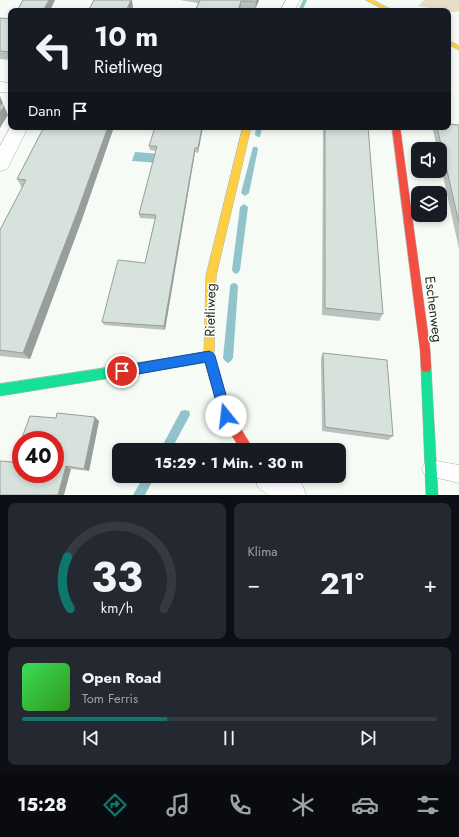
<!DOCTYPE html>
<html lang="de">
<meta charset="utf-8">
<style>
body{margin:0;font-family:Jost,sans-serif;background:#242831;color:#f1f3f6;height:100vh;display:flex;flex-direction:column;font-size:15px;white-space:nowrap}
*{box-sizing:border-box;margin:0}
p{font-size:13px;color:#9ea1a6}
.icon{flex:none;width:22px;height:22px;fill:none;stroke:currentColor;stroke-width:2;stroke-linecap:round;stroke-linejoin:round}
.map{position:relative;height:495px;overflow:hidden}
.details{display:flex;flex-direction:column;gap:8px;padding:8px;background:#0d0f14;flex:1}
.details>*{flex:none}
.banner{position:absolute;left:8px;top:8px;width:443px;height:122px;border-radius:8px;box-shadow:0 2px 6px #0003;background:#171b24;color:#f1f3f6;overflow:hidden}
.tools{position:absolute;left:411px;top:142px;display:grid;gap:8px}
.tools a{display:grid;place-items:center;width:36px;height:36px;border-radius:8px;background:#171b24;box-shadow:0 2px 6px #0003;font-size:20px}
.speed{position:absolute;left:12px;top:431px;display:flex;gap:8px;font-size:20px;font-weight:700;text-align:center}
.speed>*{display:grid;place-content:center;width:52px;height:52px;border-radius:50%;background:#171b24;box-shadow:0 2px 6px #0003;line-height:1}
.speed .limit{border:6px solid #d22;background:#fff;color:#111}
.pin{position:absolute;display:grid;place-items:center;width:34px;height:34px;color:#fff;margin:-17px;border:2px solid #fff;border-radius:50%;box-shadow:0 1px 4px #0007}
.me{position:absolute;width:44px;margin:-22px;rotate:344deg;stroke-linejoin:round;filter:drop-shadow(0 0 3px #0008)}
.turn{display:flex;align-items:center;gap:14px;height:84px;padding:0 20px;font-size:18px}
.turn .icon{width:52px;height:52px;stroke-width:2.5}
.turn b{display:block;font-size:28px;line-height:34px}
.then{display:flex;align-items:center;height:38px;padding:0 20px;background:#0003;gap:8px;font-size:15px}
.big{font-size:30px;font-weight:700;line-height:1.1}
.details .card{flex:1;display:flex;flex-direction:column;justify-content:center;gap:6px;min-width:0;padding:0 14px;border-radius:8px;background:#242831}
.details .dial{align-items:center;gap:0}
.dial svg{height:104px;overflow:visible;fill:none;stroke:#363941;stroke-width:7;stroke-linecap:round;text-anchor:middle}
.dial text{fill:#f1f3f6;stroke:none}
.song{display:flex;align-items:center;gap:12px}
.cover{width:48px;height:48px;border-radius:6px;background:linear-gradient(135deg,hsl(130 70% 55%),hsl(110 70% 35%))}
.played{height:4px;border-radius:2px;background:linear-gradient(90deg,#0f766e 35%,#363941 35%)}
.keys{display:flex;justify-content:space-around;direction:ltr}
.heat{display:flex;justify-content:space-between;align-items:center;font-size:22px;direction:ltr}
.details .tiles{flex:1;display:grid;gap:8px;grid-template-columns:1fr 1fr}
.card:last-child{grid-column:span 2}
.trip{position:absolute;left:112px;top:443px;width:234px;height:40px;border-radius:8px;background:#171b24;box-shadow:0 2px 6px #0003;font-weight:700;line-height:40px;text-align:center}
.dock{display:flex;height:64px;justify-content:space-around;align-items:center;background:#090b0e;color:#9ea1a6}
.dock .icon{width:28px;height:28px}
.dock .active{color:#0f766e}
.dock b{font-size:18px;color:#f1f3f6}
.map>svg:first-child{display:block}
.green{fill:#e8ddc7}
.water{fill:#91c4ca}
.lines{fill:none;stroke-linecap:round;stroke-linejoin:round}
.stream{fill:#91c4ca;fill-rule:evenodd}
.lane-casing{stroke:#acb4ab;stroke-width:1}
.street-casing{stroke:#acb4ab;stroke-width:1}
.fast-casing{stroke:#acb4ab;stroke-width:1}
.slow-casing{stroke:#acb4ab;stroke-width:1}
.jam-casing{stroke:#acb4ab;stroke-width:1}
.lane{fill:#fefefe;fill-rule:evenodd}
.street{fill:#fefefe;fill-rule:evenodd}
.fast{fill:#16e098;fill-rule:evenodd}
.slow{fill:#ffcf43;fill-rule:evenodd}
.jam{fill:#f24e42;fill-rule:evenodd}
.wall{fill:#bac2be}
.shaded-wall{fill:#979e9b}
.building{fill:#d8e2dd;stroke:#979e9b;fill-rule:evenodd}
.route{fill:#1a73e8;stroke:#114b97}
.labels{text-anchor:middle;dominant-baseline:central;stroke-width:3;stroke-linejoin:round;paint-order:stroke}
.street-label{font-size:14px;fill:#1f291e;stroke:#fff}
</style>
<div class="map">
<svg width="459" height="495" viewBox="0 0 459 495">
<rect width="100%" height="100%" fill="#f6fbf5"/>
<polygon class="green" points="424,0 459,0 459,11 454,12 418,6"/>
<polygon class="water" points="135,152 161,154 159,163 132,161"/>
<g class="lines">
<g class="stream">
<polygon points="303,0 307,0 302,11 298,11"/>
<polygon points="256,127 262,127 260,137 258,137 255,135"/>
<polygon points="253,147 257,147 258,149 249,193 245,196 241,193"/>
<polygon points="244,204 248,207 240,270 239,272 236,274 233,272 232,270 240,207"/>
<polygon points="234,283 237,284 238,287 233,358 231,361 228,363 225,361 223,358 230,287 231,284"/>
<polygon points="185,410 189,411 190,415 171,450 160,450 181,411"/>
<polygon points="144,476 155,476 145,495 133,495"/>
</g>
<g class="lane-casing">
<polygon id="lane" points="431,460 459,465 459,483 425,475 422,469 425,463"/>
</g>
<g class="street-casing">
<g id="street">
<polygon points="286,0 300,0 294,11 280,11"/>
<polygon points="0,82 11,83 11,93 0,92"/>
<polygon points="11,126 11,127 28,127 7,169 0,171 0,146"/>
<polygon points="254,476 292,476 302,484 306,495 268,495 258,487"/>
</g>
</g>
<g class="fast-casing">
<g id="fast">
<polygon points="209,352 213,353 214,357 213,361 209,362 0,396 0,384"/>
<polygon points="426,362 430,363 431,367 438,495 426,495 421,367 422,363"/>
</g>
</g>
<g class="slow-casing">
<g id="slow">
<polygon points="366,0 373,0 394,11 387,11"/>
<polygon points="448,40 459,46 459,50 448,44"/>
<polygon points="243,127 251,127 216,276 214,357 219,374 218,378 214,379 210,378 204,357 206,276"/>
</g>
</g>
<g class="jam-casing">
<g id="jam">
<polygon points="392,127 400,127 430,349 431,367 430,371 426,372 422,371 421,367 420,349"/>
<polygon points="214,369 218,370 219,374 231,413 254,450 241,450 222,420 209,374 210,370"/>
</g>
</g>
<use href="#lane" class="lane"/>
<use href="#street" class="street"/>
<use href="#fast" class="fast"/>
<use href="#slow" class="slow"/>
<use href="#jam" class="jam"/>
</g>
<g class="wall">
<polygon points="180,0 259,0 255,10 240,9 240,11 195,11 198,3"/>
<polygon points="0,18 11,19 11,60 0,59"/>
<polygon points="459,125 459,249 440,162 440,149 437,149 433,130 434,127 448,127"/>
<polygon points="44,127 114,127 81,222 30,359 0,356 0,230 22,188 17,179"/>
<polygon points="203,127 198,153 195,152 165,330 104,325 102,322 145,263 155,219 140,218 139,214 156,151 150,150 149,146"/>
<polygon points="323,127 368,127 383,314 379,321 322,315"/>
<polygon points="323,353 393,436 388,440 322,431 321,358"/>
<polygon points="56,418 99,421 89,471 13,462"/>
</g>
<g class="shaded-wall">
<polygon points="49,0 55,0 50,11 43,11"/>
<polygon points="131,0 132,0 133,7 131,11 126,11"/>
<polygon points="257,0 259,0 255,10 256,2"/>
<polygon points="241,1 240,11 238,11"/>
<polygon points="0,96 3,103 0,110"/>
<polygon points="4,106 8,115 0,128 0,112"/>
<polygon points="108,127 114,127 81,222 30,359 23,353"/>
<polygon points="202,127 203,127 198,153 198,148"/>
<polygon points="195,148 195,152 165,330 164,326"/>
<polygon points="95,417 99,421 89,471 84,469"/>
<polygon points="66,466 71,469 64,495 58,495"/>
</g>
<g class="building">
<polygon points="23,0 49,0 43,11 17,11"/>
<polygon points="94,0 131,0 126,11 88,11"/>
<polygon points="200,0 257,0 256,2 241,1 238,11 195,11"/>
<polygon points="324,10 325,11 312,11"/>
<polygon points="0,18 11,19 11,52 0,51"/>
<polygon points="0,104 4,106 0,112"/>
<polygon points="448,124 459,125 459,223 437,127 448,127"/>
<polygon points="44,127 108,127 77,213 23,353 0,350 0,230 26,180 17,179"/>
<polygon points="155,127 202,127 198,148 195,148 164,326 102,322 118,260 145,263 156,215 139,214 157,146 149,146"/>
<polygon points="325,127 368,127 383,314 325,308"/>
<polygon points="323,353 387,360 393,436 325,427"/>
<path d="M57 413 95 417 84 469 66 466 58 495H0V461L13 462 30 416 56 418ZM21 440H55V474H21Z"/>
</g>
<polygon class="route" points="209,351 213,353 215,356 232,416 230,421 226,422 222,421 220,416 205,362 122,377 118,375 116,371 118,367 122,366"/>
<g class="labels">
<g class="street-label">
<text transform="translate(434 309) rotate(83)">Eschenweg</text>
<text transform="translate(210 310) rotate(-89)">Rietliweg</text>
</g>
</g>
</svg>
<div class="tools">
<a><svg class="icon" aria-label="sound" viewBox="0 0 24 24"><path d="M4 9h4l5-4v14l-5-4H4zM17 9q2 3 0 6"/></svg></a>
<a><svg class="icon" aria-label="layers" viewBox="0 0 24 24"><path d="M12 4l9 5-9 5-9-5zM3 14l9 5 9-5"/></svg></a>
</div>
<div class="speed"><div class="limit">40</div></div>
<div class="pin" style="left:122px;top:371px;background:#d93025"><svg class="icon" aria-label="arrive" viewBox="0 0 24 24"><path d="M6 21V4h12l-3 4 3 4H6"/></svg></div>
<svg class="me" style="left:226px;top:416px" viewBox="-20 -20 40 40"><circle r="19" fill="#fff"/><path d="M0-13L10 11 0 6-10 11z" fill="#1a73e8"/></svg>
<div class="trip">15:29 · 1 Min. · 30 m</div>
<div class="banner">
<div class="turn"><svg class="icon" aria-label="left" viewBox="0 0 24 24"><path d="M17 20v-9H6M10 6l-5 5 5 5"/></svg><div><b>10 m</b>Rietliweg</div></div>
<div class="then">Dann<svg class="icon" aria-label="arrive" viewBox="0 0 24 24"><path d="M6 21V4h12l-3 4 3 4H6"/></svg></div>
</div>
</div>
<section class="details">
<div class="tiles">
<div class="card dial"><svg viewBox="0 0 100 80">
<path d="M14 69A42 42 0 1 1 86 69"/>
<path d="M14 69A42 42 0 0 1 12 29" stroke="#0f766e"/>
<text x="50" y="56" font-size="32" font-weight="700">33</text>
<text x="50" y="72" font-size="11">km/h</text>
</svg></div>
<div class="card"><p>Klima</p>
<div class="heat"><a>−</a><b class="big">21°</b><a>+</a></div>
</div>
<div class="card">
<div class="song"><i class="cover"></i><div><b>Open Road</b><p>Tom Ferris</p></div></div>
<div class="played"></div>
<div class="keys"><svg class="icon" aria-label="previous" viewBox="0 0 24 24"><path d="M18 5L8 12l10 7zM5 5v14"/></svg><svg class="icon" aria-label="pause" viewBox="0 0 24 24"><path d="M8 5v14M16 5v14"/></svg><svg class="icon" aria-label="next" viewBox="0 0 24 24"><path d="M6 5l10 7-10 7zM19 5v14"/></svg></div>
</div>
</div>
</section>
<nav class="dock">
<b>15:28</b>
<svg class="icon active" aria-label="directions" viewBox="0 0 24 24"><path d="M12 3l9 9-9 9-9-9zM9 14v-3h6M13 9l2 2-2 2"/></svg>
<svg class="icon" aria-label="music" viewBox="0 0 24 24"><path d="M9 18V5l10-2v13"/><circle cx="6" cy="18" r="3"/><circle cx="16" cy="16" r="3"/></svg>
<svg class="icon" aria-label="phone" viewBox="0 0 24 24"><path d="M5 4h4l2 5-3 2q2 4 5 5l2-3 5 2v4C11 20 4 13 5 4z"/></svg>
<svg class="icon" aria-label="climate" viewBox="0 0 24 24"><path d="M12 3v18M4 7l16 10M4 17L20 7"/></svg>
<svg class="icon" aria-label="car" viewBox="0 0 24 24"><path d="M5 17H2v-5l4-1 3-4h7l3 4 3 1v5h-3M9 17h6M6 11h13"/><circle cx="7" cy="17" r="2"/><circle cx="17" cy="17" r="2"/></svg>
<svg class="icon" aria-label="filters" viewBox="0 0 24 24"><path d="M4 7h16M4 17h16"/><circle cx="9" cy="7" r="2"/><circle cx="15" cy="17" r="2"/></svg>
</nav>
